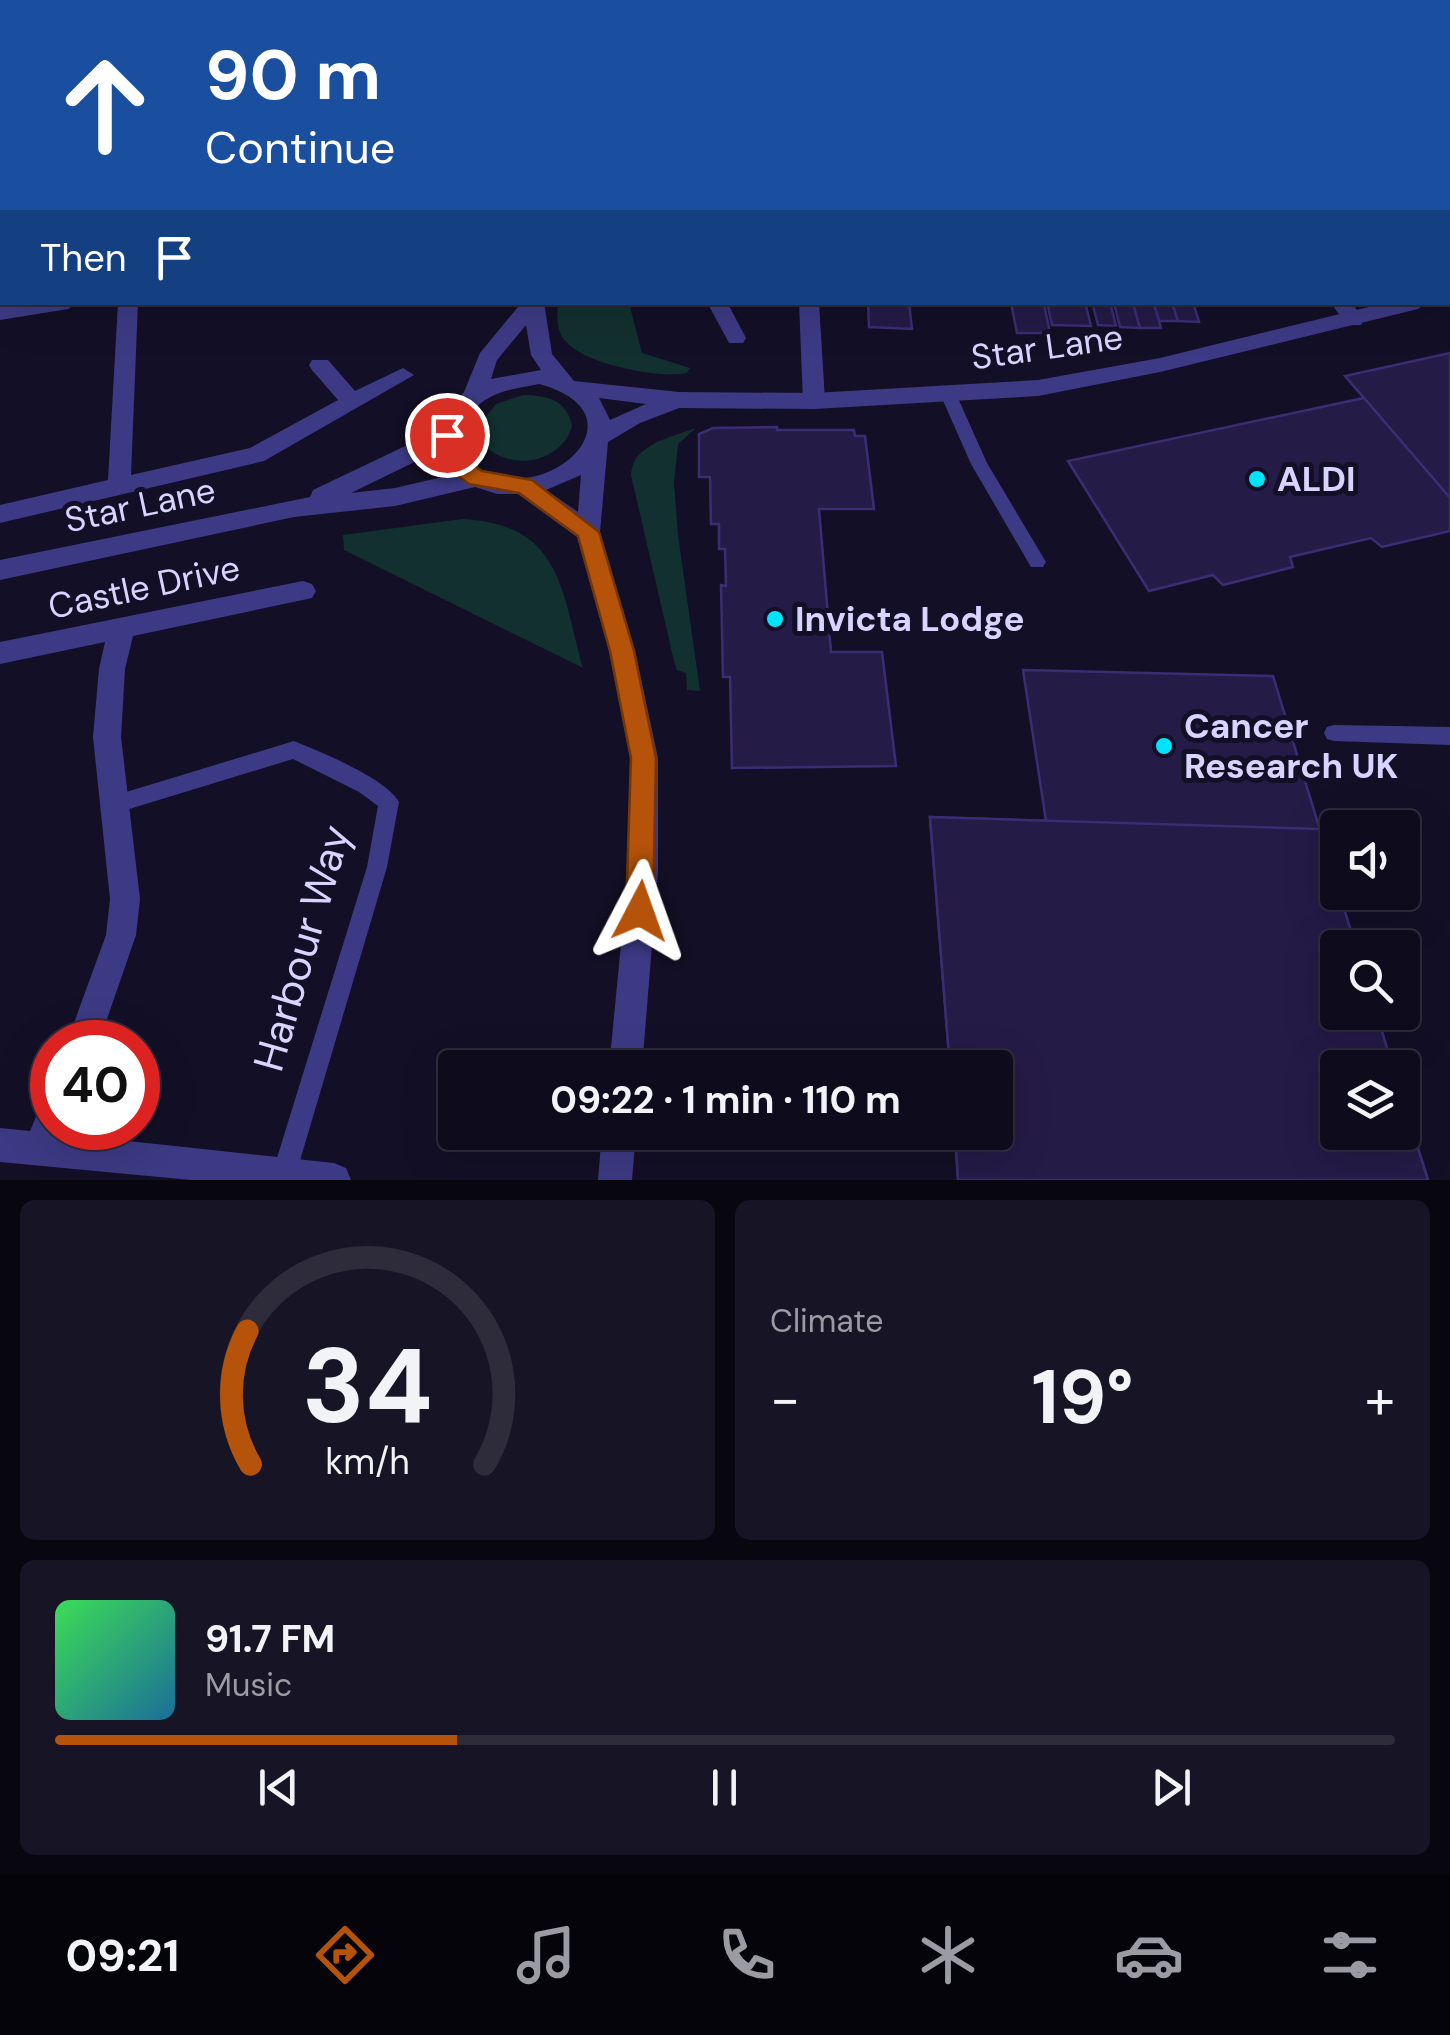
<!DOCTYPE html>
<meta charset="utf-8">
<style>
body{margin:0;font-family:"DM Sans",sans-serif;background:#171425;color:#f1f3f6;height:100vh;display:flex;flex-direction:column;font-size:38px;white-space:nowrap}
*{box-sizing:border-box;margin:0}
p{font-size:32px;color:#9b9ba3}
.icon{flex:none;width:55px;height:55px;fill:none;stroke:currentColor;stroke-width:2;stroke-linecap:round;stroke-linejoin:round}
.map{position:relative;height:1180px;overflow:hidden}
.details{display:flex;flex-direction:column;gap:20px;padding:20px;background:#08060f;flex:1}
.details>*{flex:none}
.top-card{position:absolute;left:0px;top:0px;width:1450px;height:305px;box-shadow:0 10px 40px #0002,0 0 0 2px #2e2b3b;background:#1a4fa0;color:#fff;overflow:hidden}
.buttons{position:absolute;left:1320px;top:810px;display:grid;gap:20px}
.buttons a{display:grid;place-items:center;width:100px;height:100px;border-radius:10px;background:#0e0b1c;box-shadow:0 10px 40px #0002,0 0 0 2px #2e2b3b;font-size:50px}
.speed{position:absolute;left:30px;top:1020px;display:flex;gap:20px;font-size:50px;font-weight:700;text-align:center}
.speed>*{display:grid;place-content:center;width:130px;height:130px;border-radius:50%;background:#0e0b1c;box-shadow:0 10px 40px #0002,0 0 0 2px #2e2b3b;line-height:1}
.speed .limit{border:15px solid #d22;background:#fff;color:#111}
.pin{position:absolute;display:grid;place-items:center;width:85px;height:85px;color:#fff;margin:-42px;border:5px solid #fff;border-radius:50%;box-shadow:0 2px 10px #0007}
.me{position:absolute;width:110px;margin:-55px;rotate:4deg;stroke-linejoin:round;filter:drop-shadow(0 0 8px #0008)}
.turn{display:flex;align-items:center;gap:35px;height:210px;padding:0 40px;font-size:45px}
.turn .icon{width:130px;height:130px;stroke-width:2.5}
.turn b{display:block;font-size:70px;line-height:85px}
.then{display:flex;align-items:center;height:95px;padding:0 40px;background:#0003;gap:20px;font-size:38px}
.big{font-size:75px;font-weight:700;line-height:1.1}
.details .tile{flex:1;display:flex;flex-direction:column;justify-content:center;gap:15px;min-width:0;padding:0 35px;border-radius:15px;background:#171425}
.details .dial{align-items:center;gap:0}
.dial svg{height:260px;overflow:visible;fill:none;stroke:#2e2b3b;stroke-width:7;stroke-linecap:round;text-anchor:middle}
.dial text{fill:#f1f3f6;stroke:none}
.song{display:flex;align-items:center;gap:30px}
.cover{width:120px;height:120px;border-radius:15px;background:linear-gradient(135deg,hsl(130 70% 55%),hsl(200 70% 35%))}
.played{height:10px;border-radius:5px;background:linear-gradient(90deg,#b45309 30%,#2e2b3b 30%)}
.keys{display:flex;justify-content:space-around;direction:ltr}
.heat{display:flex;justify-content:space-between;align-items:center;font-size:55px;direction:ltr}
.details .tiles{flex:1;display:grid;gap:20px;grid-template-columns:1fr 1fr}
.tile:last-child{grid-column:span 2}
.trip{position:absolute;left:438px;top:1050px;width:575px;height:100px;border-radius:10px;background:#0e0b1c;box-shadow:0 10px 40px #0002,0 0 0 2px #2e2b3b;font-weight:700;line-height:100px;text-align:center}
.tab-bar{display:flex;height:160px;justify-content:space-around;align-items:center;background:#06040b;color:#9b9ba3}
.tab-bar .icon{width:70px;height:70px}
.tab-bar .on{color:#b45309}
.tab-bar b{font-size:45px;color:#f1f3f6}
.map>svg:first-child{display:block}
.green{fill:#12302f}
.building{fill:#241b47;stroke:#3b2d73;stroke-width:2.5}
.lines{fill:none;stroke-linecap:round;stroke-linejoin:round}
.service{fill:#3d3a85;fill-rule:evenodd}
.minor{fill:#3d3a85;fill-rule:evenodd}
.tertiary{fill:#3d3a85;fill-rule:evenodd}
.route{fill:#b45309;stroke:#753606;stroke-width:2.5}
.poi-dot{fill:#00e5ff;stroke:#130f26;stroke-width:4}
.labels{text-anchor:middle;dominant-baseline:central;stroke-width:10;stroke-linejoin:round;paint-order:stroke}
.street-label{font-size:35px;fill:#d9d4ff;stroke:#130f26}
.poi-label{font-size:35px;font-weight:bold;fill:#d9d4ff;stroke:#130f26;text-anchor:start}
.near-street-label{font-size:42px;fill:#d9d4ff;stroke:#130f26}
</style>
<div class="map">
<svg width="1450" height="1180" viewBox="0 0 1450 1180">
<rect width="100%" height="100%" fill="#130f26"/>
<g class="green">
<path d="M558 303H629L642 353 690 368 687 373C658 379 585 364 565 341 556 331 557 315 558 303Z"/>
<path d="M523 395C547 395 567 400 572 426 561 464 509 472 483 444L481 423 496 404Z"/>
<path d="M696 428 678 444 674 482 678 535 700 691 687 690 686 673 677 670 674 661 631 475C632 444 672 437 696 428Z"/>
<path d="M462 519C561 524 561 588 583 668L344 550 343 535Z"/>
</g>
<g class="building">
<polygon points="868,302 909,302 912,329 869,327"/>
<polygon points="1047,302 1085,302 1091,326 1052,325"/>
<polygon points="1092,302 1110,302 1116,326 1098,325"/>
<polygon points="1172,302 1178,321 1159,321 1153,302"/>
<polygon points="1172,302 1193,302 1199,322 1178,321"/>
<polygon points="1011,303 1044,304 1050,333 1017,333"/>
<polygon points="1114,303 1133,303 1140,328 1120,327"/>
<polygon points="1133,303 1154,304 1161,328 1140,328"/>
<polygon points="1450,353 1450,498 1345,376"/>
<polygon points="1364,398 1450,498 1450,531 1382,547 1371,538 1290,557 1293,567 1223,585 1213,575 1149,591 1068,461"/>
<polygon points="777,427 777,430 854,430 855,436 865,436 874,509 819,509 831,652 882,652 896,766 732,768 730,677 723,677 721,585 726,586 725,549 719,549 719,524 711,524 710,477 699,477 699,434 713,428"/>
<polygon points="1023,670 1273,676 1356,948 1338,948 1338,1012 1376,1012 1393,1068 1338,1068 1338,1132 1402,1132 1402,1098 1428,1180 958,1180 955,1132 995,1132 995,1068 950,1068 930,817 1046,821"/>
<polygon points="930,817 1320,829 1356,948 1338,948 1338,1012 1376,1012 1393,1068 1338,1068 1338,1132 1402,1132 1402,1098 1428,1180 958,1180 955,1132 995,1132 995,1068 950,1068"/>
</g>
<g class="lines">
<g class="service">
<polygon points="949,391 957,396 987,463 1043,557 1046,562 1043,567 1031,567 971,464 941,396"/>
<polygon points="1334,725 1450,727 1450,745 1334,741 1327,739 1324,733 1327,727"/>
<path d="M294 741C319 751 387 779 399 802L387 867 296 1174 294 1180H274L272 1174 367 867 378 806 359 792 293 759 113 814 106 812 103 805 106 798 113 796Z"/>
</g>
<g class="minor">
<polygon points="118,0 134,0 136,2 120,2"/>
<polygon points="794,0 810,0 810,2 795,2"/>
<polygon points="972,0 988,0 988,2 973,2"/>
<polygon points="1191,0 1207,0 1208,2 1193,2"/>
<rect x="0" y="91" width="2" height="10"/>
<polygon points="24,302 78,302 68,309 0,320 0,306"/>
<polygon points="118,302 138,302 131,475 250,448 338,400 312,370 309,365 312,360 328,360 355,391 403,368 414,375 264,461 0,523 0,505 108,480"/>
<polygon points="707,302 727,302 746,338 743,343 729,343"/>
<polygon points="799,302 819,302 825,401 814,409 803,401"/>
<polygon points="1330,302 1351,302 1364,320 1361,325 1347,325"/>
<polygon points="303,581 312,584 316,591 312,598 133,636 125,669 121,737 140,899 136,935 99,1042 67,1042 106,935 110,899 93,737 99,669 105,642 0,664 0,642"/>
<polygon points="52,1102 52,1128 65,1128 63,1134 334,1163 346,1168 351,1180 191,1180 0,1162 0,1128 30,1131 40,1107"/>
</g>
<g class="tertiary">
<polygon points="483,0 499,0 499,2 484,2"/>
<polygon points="1450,288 1450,302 1448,302 1448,289"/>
<path d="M522 302H544L552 354 574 381 679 392 814 393 1038 380 1160 358 1389 302H1428L1418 309 1160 372 1038 396 814 409 679 408 640 423 608 442 600 532 635 651 658 758V872L642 1068H609L628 872 630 758 609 651 577 537 518 494H497L475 487 395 506 294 517 0 580V560L310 497 313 490 441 429 447 413 464 392 480 353ZM526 325 531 355 541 370 491 379 497 360ZM539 384C643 412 558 499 491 474 458 463 451 423 481 403 498 390 518 388 539 384ZM599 398 646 404 610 420ZM441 449 455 474 395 488 351 493ZM581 475 578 512 546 490Z"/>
<polygon points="602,1132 636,1132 632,1180 598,1180"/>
</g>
</g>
<polygon class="route" points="447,428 454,430 468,461 482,471 532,480 599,532 634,651 656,758 653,911 649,921 640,925 630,921 626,911 631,758 610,651 578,536 519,493 469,484 453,472 440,452 437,435"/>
<g class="poi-dot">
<circle cx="1257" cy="479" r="10"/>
<circle cx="775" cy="619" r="10"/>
<circle cx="1164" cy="746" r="10"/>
</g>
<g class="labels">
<g class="street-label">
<text transform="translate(1047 347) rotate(-8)">Star Lane</text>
<text transform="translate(140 505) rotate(-12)">Star Lane</text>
<text transform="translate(144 587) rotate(-12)">Castle Drive</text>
</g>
<g class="poi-label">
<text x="1277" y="479">ALDI</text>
<text x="795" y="619">Invicta Lodge</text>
<text x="1184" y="726">Cancer<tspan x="1184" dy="40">Research UK</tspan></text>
</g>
<g class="near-street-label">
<text transform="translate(302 948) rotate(-74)">Harbour Way</text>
</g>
</g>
</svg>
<div class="buttons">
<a><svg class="icon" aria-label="sound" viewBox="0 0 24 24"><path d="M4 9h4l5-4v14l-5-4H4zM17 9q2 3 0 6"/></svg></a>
<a><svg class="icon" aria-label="search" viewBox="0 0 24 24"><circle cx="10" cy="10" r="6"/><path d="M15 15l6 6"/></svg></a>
<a><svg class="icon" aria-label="layers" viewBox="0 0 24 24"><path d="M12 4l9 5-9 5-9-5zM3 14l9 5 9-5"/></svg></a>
</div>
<div class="speed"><div class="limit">40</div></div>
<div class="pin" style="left:447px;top:435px;background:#d93025"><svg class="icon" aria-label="arrive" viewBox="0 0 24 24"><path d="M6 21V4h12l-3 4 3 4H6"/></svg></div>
<svg class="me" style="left:640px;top:911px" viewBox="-20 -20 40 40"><path d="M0-17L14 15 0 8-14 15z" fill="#b45309" stroke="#fff" stroke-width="4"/></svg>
<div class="trip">09:22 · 1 min · 110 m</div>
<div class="top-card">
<div class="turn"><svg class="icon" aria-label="ahead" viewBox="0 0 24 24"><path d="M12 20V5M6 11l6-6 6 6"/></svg><div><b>90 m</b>Continue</div></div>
<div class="then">Then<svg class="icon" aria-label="arrive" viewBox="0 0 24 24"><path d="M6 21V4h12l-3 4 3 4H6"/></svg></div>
</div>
</div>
<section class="details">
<div class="tiles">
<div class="tile dial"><svg viewBox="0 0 100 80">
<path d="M14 69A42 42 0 1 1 86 69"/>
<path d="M14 69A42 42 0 0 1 13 28" stroke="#b45309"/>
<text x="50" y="56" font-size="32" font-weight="700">34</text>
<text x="50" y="72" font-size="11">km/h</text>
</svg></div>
<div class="tile"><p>Climate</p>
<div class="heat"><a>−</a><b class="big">19°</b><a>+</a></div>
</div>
<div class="tile">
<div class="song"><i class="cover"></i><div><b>91.7 FM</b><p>Music</p></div></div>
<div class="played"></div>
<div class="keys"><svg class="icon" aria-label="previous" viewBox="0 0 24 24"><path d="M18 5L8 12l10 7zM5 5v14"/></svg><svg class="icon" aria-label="pause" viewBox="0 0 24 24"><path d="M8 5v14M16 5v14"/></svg><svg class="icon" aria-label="next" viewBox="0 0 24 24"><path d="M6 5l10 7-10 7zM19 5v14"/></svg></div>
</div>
</div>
</section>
<nav class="tab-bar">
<b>09:21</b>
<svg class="icon on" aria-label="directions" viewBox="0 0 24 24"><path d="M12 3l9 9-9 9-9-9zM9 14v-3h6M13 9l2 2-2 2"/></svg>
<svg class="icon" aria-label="music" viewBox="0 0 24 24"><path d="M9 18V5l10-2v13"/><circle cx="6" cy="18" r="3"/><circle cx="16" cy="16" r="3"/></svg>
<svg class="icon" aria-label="phone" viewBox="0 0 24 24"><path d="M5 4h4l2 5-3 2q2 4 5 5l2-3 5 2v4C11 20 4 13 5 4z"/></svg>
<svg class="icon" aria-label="climate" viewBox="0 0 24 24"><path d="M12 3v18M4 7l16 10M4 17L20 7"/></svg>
<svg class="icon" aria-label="car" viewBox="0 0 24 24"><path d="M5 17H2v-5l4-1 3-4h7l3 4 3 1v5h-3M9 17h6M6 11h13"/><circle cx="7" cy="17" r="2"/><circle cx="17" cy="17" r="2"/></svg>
<svg class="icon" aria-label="filters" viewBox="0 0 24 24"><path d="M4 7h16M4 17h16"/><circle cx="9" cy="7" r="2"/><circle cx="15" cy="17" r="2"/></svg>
</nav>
